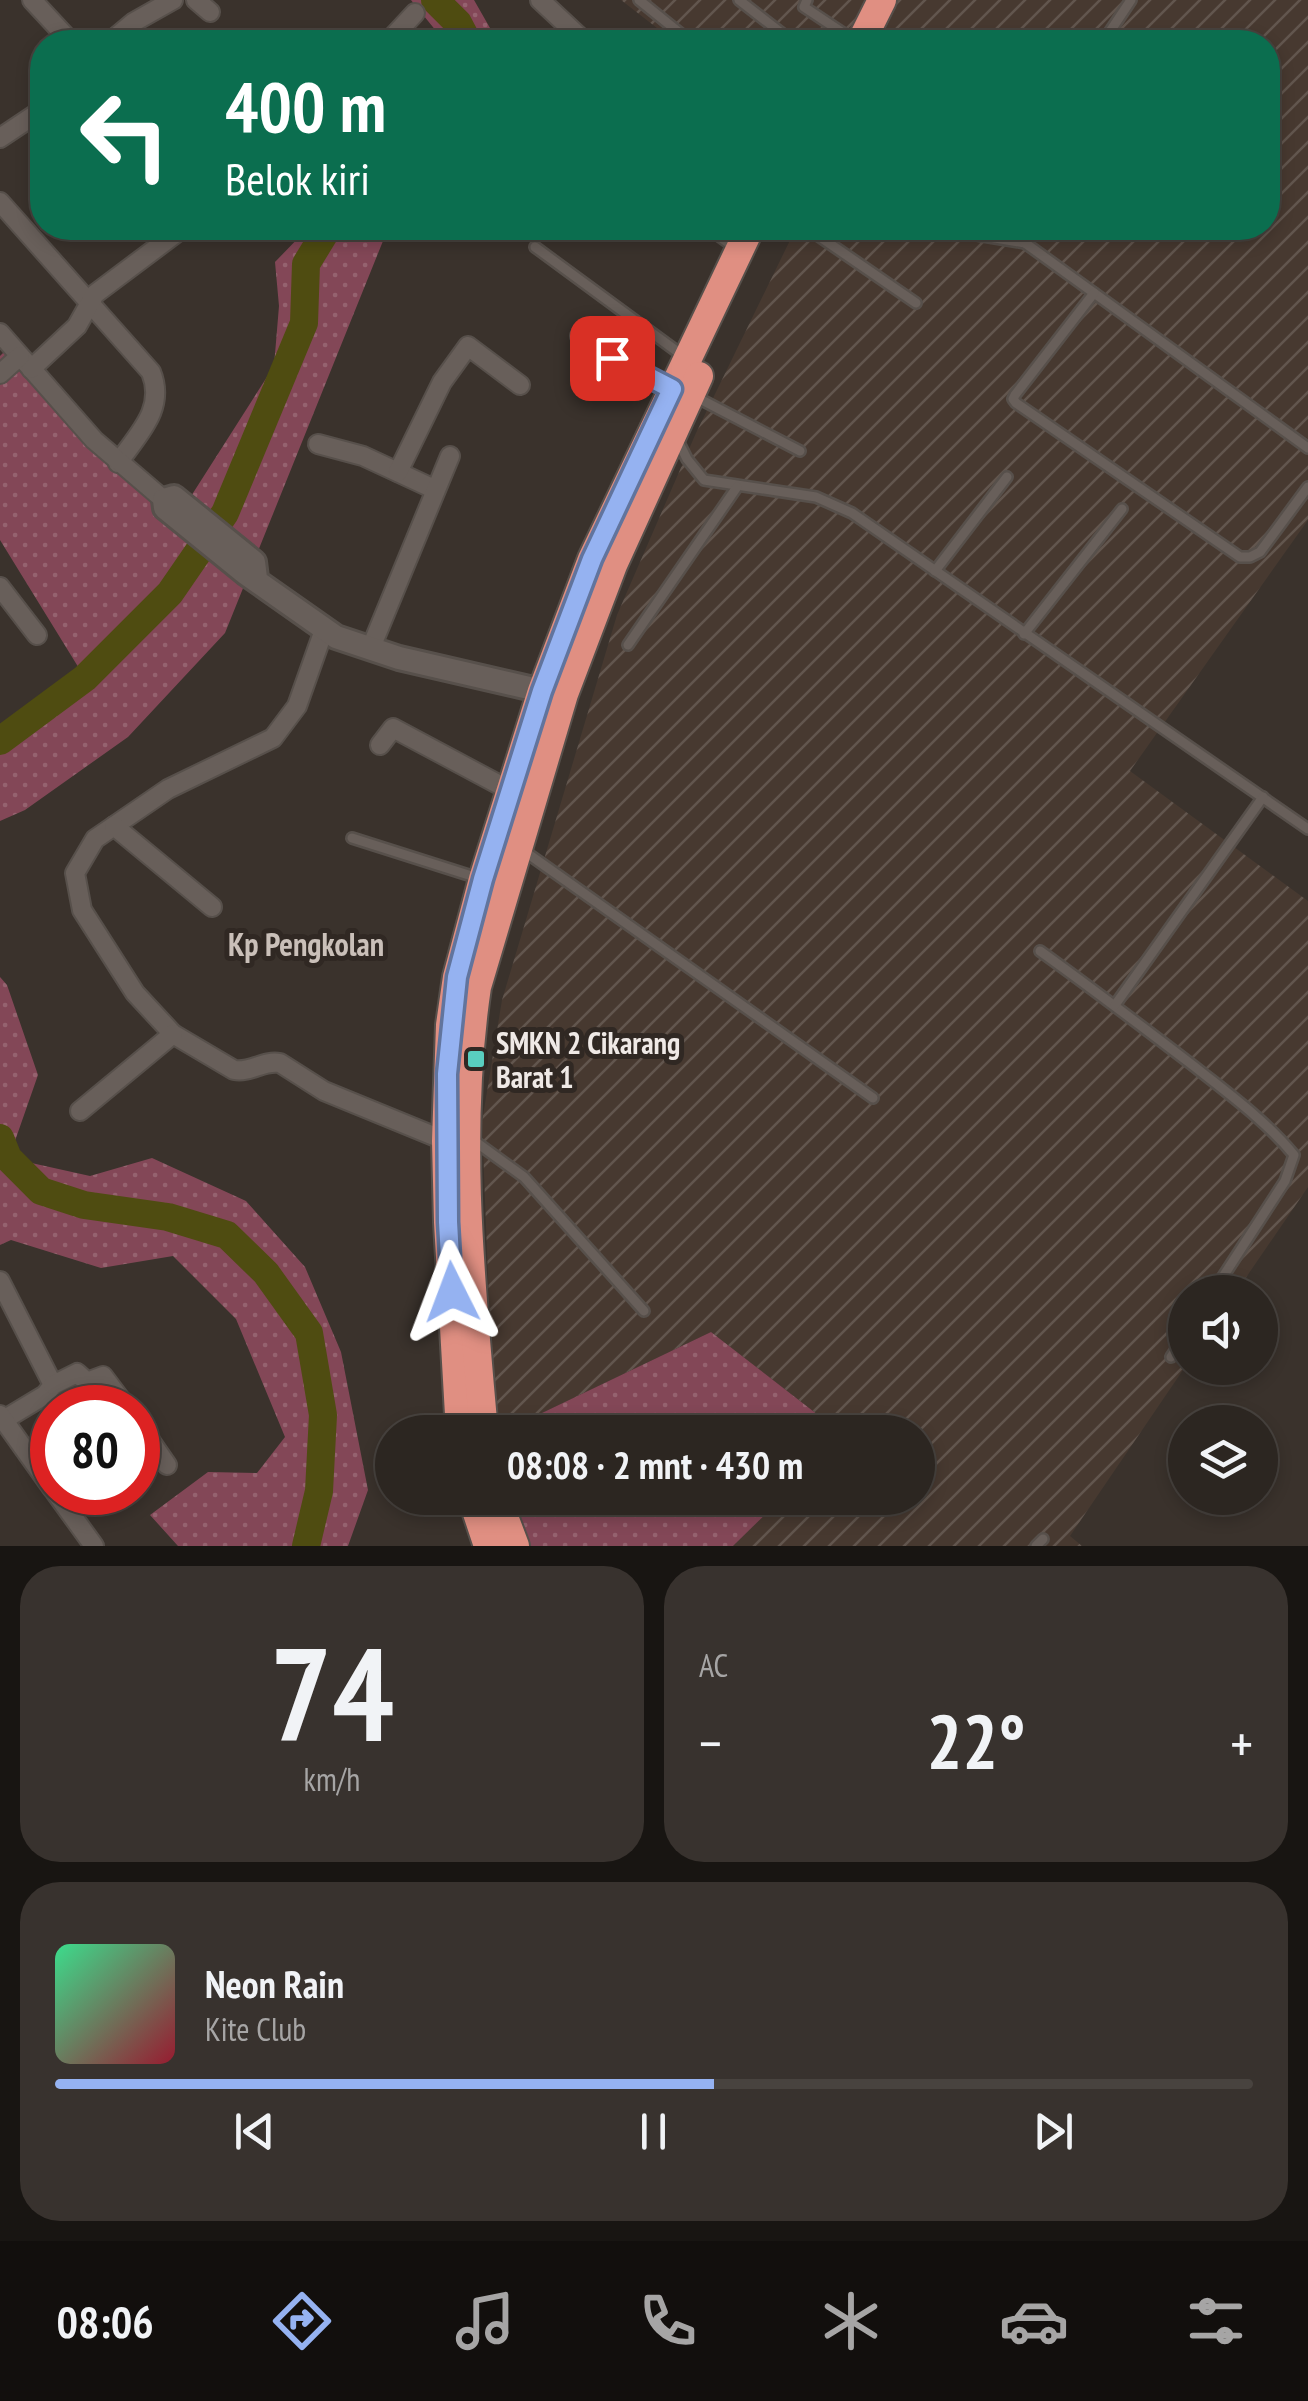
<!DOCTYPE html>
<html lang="id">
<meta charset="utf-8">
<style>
body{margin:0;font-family:"PT Sans Narrow",sans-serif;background:#38322e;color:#f1f3f6;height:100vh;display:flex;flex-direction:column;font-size:38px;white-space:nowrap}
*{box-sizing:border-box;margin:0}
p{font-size:32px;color:#a6a5a5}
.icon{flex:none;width:55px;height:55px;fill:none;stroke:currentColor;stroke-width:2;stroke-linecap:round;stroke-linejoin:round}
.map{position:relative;height:1546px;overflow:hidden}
.details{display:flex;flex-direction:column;gap:20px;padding:20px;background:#181512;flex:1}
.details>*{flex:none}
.top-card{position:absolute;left:30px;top:30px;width:1250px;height:210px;border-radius:40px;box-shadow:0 5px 15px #0003,0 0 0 2px #48433f;background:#0b6e4f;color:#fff;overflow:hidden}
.fabs{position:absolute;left:1168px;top:1275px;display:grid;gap:20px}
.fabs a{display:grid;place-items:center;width:110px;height:110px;border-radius:50%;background:#2c2621;box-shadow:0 5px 15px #0003,0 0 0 2px #48433f;font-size:50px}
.speed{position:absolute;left:30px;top:1385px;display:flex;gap:20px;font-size:50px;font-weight:700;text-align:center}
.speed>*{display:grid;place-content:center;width:130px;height:130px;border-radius:50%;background:#2c2621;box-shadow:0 5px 15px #0003,0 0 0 2px #48433f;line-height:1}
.speed .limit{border:15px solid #d22;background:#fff;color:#111}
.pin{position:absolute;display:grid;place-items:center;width:85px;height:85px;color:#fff;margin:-42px;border-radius:20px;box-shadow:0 5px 15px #0006}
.me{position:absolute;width:110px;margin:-55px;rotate:357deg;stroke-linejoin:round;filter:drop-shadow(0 0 8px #0008)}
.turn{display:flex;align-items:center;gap:35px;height:210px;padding:0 30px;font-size:45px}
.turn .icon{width:130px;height:130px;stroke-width:2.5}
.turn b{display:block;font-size:70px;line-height:85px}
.big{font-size:75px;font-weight:700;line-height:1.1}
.details .card{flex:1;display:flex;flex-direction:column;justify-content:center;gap:15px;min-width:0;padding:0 35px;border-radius:40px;background:#38322e}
.details .dial{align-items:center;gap:0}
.dial b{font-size:130px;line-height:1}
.song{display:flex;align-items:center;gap:30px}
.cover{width:120px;height:120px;border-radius:15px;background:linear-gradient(135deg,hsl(150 70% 55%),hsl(350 70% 35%))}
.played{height:10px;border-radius:5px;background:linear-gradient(90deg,#95b2f1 55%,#48433f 55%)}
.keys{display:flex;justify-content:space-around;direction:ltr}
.heat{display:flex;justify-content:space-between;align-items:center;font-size:55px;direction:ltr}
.details .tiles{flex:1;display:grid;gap:20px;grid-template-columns:1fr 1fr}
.card:last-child{grid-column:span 2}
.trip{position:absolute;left:375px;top:1415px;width:560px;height:100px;border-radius:50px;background:#2c2621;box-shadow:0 5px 15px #0003,0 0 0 2px #48433f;font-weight:700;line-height:100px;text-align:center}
.tabs{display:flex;height:160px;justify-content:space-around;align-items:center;background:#120f0d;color:#a6a5a5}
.tabs .icon{width:70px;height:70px}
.tabs .on{color:#95b2f1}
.tabs b{font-size:45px;color:#f1f3f6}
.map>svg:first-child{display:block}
.industrial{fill:url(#industrial-furrows)}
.grass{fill:url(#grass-dots)}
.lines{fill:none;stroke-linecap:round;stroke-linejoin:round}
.river{stroke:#4f4c11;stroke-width:28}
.service-casing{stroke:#57504b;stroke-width:14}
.minor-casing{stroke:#57504b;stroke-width:22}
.tertiary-casing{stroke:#57504b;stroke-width:28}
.trunk-casing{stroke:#57504b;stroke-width:32}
.service{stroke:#685f5a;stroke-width:9}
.minor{stroke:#685f5a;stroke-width:18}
.tertiary{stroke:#685f5a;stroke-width:22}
.trunk{stroke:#e08f82;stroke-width:28}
.route-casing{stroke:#61749d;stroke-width:25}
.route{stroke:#95b2f1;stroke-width:18}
.poi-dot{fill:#59cebf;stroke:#302823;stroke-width:4}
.labels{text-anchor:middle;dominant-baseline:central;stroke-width:10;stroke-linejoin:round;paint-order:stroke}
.poi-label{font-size:30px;font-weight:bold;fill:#efe9e6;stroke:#302823;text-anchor:start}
.neighbourhood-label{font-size:32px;font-weight:bold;fill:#cac0b9;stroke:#302823}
</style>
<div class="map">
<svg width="1308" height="1546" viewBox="0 0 1308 1546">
<defs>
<pattern id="industrial-furrows" width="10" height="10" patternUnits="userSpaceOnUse" patternTransform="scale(2.5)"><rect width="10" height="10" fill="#473930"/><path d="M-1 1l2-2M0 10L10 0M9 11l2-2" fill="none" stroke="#62564e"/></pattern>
<pattern id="grass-dots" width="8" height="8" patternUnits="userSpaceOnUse" patternTransform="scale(2.5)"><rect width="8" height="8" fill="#834757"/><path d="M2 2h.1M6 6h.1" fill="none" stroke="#95626f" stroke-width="1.8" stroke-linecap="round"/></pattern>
</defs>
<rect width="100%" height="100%" fill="#3a322c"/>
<polygon class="industrial" points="621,0 1308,0 1308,520 1130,771 1308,901 1308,1187 1236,1292 1185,1292 1185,1367 1070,1536 1082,1546 733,1546 782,1498 918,1498 918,1432 840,1432 711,1332 502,1432 494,1432 482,1122 502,1000 617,615 696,433 796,228 1268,228 1268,42 675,42"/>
<g class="grass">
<polygon points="411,0 474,0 498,42 441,42 441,37"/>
<polygon points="308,228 396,228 383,241 225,633 128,737 25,810 0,821 0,741 85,678 0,540 0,356 4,352 99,452 179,515 274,366 279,306 275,262"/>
<polygon points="0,977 7,985 38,1075 9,1158 90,1176 152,1158 246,1201 305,1267 341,1352 368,1490 348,1546 178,1546 150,1515 208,1472 257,1473 285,1437 236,1319 173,1256 101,1268 11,1240 0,1245"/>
<polygon points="711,1332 840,1432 502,1432"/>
<polygon points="511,1498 782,1498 733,1546 526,1546"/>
</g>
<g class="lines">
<g class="river">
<polyline points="435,0 458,23 468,42"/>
<polyline points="0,741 85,678 170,593 225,513 304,323 306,264 328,228"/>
<polyline points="0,1138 8,1158 41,1191 84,1205 168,1217 227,1235 266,1273 309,1333 323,1415 319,1491 306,1546"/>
</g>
<g class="service-casing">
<g id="service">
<polyline points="639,0 691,42"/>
<polyline points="739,0 793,42"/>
<polyline points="807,0 804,7 846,35"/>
<polyline points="1103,42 1131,0"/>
<polyline points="807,228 916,303"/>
<polyline points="966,228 977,235 1025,243"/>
<polyline points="1013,228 1025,243 1308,448"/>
<polyline points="535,247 686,358"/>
<polyline points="1094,293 1015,395 1013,399 1016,403 1240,557 1250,557 1260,552 1308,487"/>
<polyline points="696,397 800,451"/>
<polyline points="677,439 687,459 704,480 816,497 852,513 1308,829"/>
<polyline points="935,571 1007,477"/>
<polyline points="1024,634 1122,509"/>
<polyline points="628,645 737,487"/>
<polyline points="352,838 478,878"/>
<polyline points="524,851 873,1098"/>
<path d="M1040 951C1093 989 1144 1028 1195 1067 1230 1095 1266 1121 1294 1155L1285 1181 1213 1292"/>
<polyline points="1115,1005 1263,797"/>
<polyline points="473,1140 524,1177 644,1311"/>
<polyline points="1171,1357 1185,1336"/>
<polyline points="1036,1546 1043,1539"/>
</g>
</g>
<g class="minor-casing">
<g id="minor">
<polyline points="32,0 71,42"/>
<polyline points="196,0 210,12"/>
<polyline points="540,0 585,42"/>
<polyline points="110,42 134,22 173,0"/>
<polyline points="388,42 415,13"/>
<polyline points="0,138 42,110"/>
<path d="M0 202 151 372C166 409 138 434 118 463"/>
<polyline points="715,228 740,246"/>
<polyline points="0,333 94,440 164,500"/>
<polyline points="580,336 613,358 672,389"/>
<polyline points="31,369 77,326 95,294 183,228"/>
<polyline points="0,374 20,356"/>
<polyline points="318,444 363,456 434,489"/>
<polyline points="398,472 442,382 468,346 520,385"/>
<polyline points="0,587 37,635"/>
<path d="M324 630 297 706 273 738 168 789 95 839 75 873 82 910 135 993 173 1034 234 1070C251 1073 263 1060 280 1063L324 1091 446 1141"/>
<polyline points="370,650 450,456"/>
<polyline points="380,745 393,728 511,791"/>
<polyline points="114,826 212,907"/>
<polyline points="80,1111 173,1034"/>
<polyline points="0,1281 53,1385 45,1395 5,1419"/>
<polyline points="53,1385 77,1373 87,1382 103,1376 127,1408"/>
<polyline points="0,1415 52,1488"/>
<polyline points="138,1423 167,1465"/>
<polyline points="55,1492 94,1546"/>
</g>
</g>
<g class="tertiary-casing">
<polyline id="tertiary" points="256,578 254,562 174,497 164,500 165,508 245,573 336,637 399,658 542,691"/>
</g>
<g class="trunk-casing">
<g id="trunk">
<polyline points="861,42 882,0"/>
<polyline points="460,1432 448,1222 446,1141 450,1025 457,977 483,879 542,691 592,559 750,228"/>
<path d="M484 1432C471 1285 455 1134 477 987L564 694 613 565 699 376"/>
<polyline points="472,1498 488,1546"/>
<polyline points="497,1498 515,1546"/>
</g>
</g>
<use href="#service" class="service"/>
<use href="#minor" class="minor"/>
<use href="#tertiary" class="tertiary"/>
<use href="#trunk" class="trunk"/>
</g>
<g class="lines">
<g class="route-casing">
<polyline id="route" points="452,1292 448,1222 447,1074 457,977 483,879 542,691 592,559 672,389 612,358"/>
</g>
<use href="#route" class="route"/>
</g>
<rect class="poi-dot" x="466" y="1049" width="20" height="20" rx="5"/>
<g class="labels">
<g class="poi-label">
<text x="496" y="1042">SMKN 2 Cikarang<tspan x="496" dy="34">Barat 1</tspan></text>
</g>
<g class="neighbourhood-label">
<text x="306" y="944">Kp Pengkolan</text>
</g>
</g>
</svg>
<div class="fabs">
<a><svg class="icon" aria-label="sound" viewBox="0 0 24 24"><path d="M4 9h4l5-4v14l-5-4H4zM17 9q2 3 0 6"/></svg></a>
<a><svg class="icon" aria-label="layers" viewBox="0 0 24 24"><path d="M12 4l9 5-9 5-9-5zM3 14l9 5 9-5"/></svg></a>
</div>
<div class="speed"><div class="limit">80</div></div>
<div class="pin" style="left:612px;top:358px;background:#d93025"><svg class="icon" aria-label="arrive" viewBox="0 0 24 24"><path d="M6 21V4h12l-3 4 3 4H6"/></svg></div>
<svg class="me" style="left:452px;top:1292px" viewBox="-20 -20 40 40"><path d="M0-17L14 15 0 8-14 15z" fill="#95b2f1" stroke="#fff" stroke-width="4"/></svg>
<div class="trip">08:08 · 2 mnt · 430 m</div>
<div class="top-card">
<div class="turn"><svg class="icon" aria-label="left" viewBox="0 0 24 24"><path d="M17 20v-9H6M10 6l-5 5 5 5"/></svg><div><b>400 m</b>Belok kiri</div></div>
</div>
</div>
<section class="details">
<div class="tiles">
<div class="card dial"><b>74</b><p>km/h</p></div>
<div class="card"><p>AC</p>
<div class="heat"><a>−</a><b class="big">22°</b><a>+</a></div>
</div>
<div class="card">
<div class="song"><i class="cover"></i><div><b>Neon Rain</b><p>Kite Club</p></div></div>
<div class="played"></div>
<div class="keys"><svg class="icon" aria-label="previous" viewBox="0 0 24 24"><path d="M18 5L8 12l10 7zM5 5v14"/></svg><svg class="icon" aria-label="pause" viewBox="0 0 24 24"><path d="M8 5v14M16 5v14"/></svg><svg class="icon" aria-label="next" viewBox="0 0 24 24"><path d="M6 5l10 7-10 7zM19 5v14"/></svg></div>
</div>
</div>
</section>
<nav class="tabs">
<b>08:06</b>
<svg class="icon on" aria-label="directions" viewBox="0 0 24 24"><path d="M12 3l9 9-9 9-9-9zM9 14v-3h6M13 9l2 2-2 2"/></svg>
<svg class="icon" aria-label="music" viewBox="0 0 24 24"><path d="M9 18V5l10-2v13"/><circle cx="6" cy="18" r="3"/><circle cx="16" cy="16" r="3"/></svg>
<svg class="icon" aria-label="phone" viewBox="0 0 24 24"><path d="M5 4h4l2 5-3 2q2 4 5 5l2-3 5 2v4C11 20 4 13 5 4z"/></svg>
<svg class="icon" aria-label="climate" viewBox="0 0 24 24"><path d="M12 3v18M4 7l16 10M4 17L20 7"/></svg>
<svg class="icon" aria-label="car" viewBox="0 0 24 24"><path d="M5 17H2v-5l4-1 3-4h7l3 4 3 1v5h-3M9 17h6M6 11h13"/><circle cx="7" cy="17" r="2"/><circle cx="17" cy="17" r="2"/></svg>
<svg class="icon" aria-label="filters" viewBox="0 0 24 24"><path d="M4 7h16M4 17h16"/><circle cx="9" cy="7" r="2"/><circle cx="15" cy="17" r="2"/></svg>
</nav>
